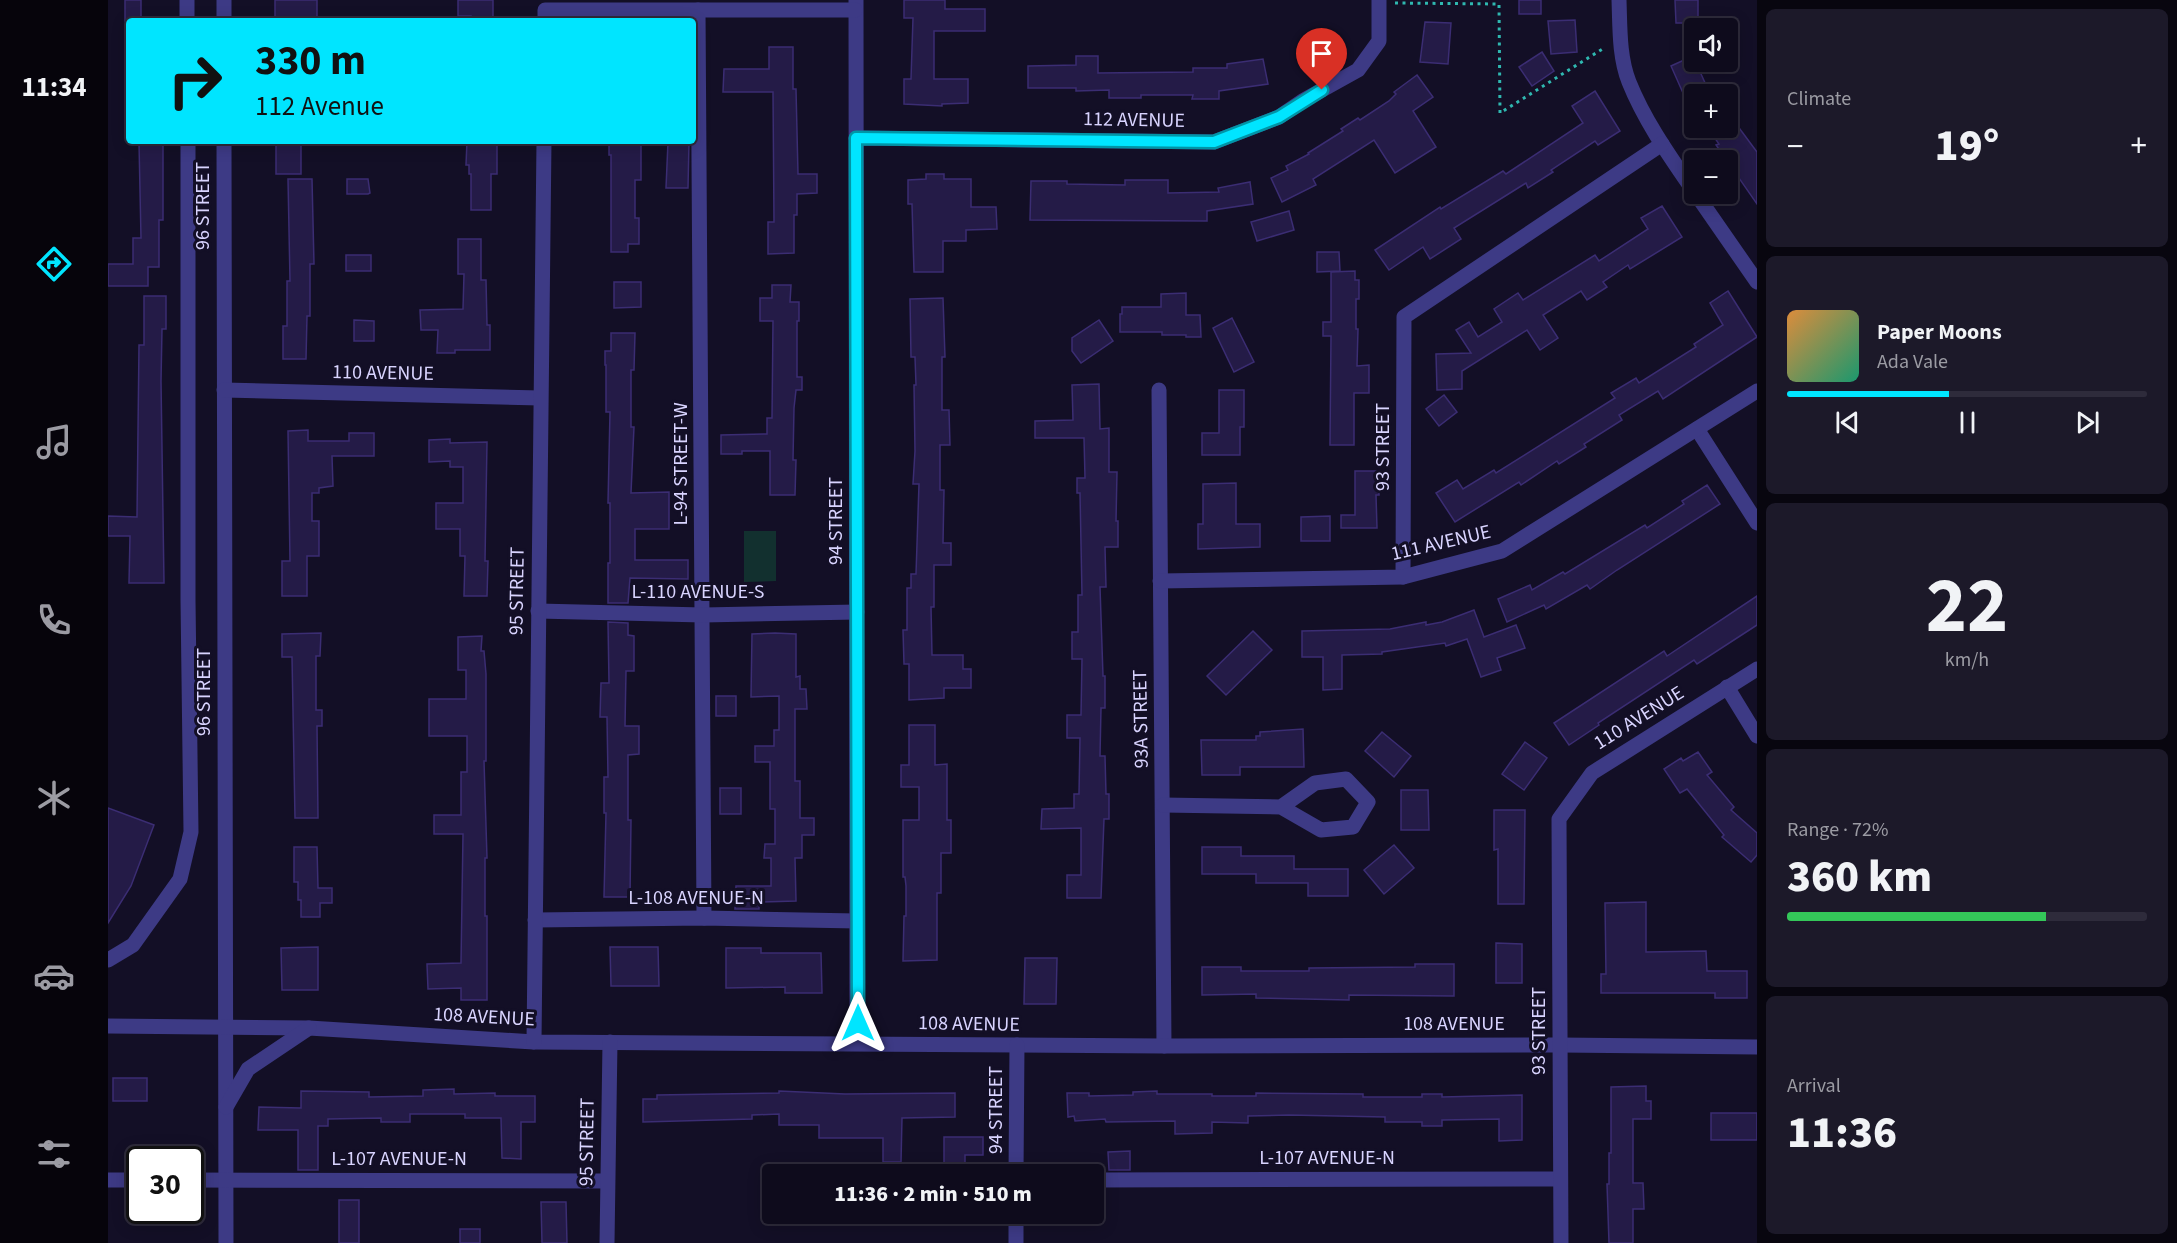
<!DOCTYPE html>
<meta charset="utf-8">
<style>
body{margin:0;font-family:"Source Sans 3",sans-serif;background:#1c1929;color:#f1f3f6;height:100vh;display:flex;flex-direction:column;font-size:22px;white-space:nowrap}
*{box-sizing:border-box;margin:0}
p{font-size:20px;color:#9b9ba3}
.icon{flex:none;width:33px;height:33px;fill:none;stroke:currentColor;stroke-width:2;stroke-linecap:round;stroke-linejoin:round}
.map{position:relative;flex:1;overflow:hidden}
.sheet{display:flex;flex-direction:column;gap:9px;padding:9px;background:#08060f;width:420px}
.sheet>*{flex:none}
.hud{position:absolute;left:18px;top:18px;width:570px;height:126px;border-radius:6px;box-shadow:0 3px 15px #0003,0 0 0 2px #2e2b3b;background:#00e5ff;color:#111;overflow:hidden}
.tools{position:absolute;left:1576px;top:18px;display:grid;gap:12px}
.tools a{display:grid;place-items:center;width:54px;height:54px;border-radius:6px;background:#0e0b1c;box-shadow:0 3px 15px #0003,0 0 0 2px #2e2b3b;font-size:30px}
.speed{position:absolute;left:18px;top:1146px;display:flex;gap:12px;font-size:30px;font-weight:700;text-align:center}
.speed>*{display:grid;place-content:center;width:78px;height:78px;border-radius:50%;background:#0e0b1c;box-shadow:0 3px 15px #0003,0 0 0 2px #2e2b3b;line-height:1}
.speed .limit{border:3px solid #111;border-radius:9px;background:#fff;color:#111}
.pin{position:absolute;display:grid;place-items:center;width:51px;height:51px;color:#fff;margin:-62px -26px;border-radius:50% 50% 50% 0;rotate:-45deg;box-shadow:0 0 6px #0007}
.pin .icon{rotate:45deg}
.me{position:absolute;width:66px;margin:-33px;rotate:0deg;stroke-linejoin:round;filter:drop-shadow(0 0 4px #0008)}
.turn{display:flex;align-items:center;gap:21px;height:126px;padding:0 30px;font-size:27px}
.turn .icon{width:78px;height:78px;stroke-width:2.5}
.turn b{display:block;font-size:42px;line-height:51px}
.big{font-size:45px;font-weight:800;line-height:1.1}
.sheet .widget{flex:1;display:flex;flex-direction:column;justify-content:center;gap:9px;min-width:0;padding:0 21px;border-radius:9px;background:#1c1929}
.sheet .dial{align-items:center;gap:0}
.dial b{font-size:78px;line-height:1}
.song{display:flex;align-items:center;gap:18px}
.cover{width:72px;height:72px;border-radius:9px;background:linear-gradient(135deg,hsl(30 70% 55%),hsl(160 70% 35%))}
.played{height:6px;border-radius:3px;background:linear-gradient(90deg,#00e5ff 45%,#2e2b3b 45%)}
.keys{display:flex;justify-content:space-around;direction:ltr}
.heat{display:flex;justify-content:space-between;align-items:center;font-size:33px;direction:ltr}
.charge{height:9px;border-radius:4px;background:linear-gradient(90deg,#34c759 72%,#2e2b3b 0)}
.trip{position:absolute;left:654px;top:1164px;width:342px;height:60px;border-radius:6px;background:#0e0b1c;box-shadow:0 3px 15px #0003,0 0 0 2px #2e2b3b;font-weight:800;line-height:60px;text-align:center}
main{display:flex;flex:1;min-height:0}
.dock{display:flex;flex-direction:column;width:108px;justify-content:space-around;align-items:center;background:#06040b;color:#9b9ba3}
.dock .icon{width:42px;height:42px}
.dock .active{color:#00e5ff}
.dock b{font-size:27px;color:#f1f3f6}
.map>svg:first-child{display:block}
.green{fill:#12302f}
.building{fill:#241b47;stroke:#3b2d73;stroke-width:1.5}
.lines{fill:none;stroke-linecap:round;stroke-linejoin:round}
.path{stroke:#2fb8b0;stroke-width:3;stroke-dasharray:3 4.5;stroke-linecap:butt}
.minor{stroke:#3d3a85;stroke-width:15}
.route-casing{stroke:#0095a6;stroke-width:15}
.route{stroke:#00e5ff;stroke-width:10}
.labels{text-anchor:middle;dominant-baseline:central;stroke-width:6;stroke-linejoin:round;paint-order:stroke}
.street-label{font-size:20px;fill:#d9d4ff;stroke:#130f26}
</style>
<main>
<nav class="dock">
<b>11:34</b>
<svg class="icon active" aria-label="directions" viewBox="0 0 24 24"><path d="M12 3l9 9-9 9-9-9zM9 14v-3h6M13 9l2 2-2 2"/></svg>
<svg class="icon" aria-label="music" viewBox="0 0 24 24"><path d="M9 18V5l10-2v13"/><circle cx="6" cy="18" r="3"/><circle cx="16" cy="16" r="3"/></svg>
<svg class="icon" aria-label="phone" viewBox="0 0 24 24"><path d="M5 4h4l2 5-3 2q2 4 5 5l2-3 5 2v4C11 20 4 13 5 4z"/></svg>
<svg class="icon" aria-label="climate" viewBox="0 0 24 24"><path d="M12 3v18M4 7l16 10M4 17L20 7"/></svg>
<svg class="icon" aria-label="car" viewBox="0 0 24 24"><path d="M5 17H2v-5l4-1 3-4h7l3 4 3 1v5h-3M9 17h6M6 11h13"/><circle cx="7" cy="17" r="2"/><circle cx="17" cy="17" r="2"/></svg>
<svg class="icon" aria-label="filters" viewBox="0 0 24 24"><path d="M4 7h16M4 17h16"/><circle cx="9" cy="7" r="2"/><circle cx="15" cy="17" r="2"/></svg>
</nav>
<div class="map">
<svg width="1649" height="1243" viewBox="0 0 1649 1243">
<rect width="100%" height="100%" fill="#130f26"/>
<polygon class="green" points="636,531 668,531 668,581 636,582"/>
<g class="building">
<rect x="17" y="0" width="16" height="21"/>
<rect x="167" y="0" width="42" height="18"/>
<polygon points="350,0 385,0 385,21 363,21 363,16 350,16"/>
<polygon points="796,0 837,0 837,9 877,9 877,31 826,31 826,79 860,79 860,103 834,104 834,106 796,104 796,79 803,79 805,18 796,18"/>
<rect x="1411" y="0" width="22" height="14"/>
<polygon points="1567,0 1590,0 1590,23 1568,23"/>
<polygon points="1467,20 1469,52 1443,54 1440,21"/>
<polygon points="1317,22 1343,23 1340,64 1312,62"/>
<polygon points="661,47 685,47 685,89 688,89 690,174 709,174 709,193 689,194 689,215 686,215 686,253 660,254 660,222 666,222 665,92 615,92 616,69 661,69"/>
<polygon points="1434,52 1446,71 1424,86 1411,67"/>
<polygon points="968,56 990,56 990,73 1085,72 1085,68 1119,68 1119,64 1155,59 1160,84 1111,91 1111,99 1084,99 1085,95 1033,95 1033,98 1001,98 1001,90 968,91 968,88 920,88 920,66 968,65"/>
<polygon points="1585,56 1602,94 1587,94 1587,120 1563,66"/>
<polygon points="1309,75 1325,97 1305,111 1328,147 1287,173 1266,140 1205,179 1208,185 1174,202 1163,178 1180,170 1178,166 1201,154 1200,153 1235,131 1233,129 1250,118 1252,120 1281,101 1288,94 1286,92"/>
<polygon points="1487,91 1512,131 1490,145 1487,141 1443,170 1445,172 1420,188 1418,183 1346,228 1353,239 1322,259 1315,247 1281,270 1267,250 1332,207 1333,209 1395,171 1398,174 1475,123 1464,106"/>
<polygon points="1620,113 1649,152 1649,204 1608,145 1611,144 1600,128 1617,128 1620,134"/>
<rect x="168" y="141" width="25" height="33"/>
<polygon points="359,141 389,141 389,174 383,174 383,210 363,210 363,174 361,174 361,165 358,165"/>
<polygon points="501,141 527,141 527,143 533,143 533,180 527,180 527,218 531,218 531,244 520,244 520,252 503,252 503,155 501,155"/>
<polygon points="560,142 581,142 580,188 558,188"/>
<polygon points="31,143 55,143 55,220 51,220 51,267 40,267 40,286 0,286 0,264 25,264 25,238 33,238"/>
<polygon points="818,174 836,174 836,179 863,179 863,207 888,207 889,229 858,230 858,241 835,241 835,272 806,272 804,204 800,204 800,180 818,179"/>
<polygon points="180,179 204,179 206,264 202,264 202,316 199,316 198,359 175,359 175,326 179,326 179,281 182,281"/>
<polygon points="239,179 260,179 262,193 260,194 239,194"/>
<polygon points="1017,180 1060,180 1060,193 1111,192 1110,188 1142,182 1145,204 1099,211 1099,221 922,220 923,181 959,181 959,184 1017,185"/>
<polygon points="1554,206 1574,237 1522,269 1520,265 1495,282 1499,287 1479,300 1473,291 1435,315 1450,338 1432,350 1419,330 1354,371 1354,389 1329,390 1328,354 1363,353 1348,330 1361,322 1370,337 1394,322 1386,309 1410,293 1415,300 1487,255 1491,261 1540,229 1533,218"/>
<polygon points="1181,211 1186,230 1149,241 1143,222"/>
<polygon points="350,239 373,239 373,280 378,280 379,325 382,325 382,350 347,350 347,353 329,353 330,330 313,330 312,310 355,309 356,274 350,274"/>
<polygon points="1209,252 1231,252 1232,271 1209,272"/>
<rect x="238" y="255" width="25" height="16"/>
<polygon points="1247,271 1247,280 1251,280 1251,299 1248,299 1248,329 1250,329 1249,366 1261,365 1261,393 1246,393 1246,445 1222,445 1223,336 1215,336 1215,322 1223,322 1223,272"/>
<polygon points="506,282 533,282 533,307 506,308"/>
<polygon points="664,285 683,285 682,302 691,302 691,321 689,321 689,377 694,377 694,390 688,390 686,408 685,460 688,460 687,495 662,495 662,451 634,451 634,454 613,454 613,435 659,434 659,418 664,418 665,321 652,321 652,298 664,298"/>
<polygon points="1620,291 1649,337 1555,399 1550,391 1511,415 1514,420 1476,444 1478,447 1451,464 1449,461 1413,485 1411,482 1347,522 1328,493 1349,480 1355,489 1386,470 1388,473 1507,398 1503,393 1528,378 1531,383 1588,347 1586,344 1615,325 1602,303"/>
<polygon points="1078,293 1078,315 1092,315 1093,337 1078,337 1078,335 1054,335 1054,332 1012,332 1012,314 1014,314 1014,307 1053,307 1053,294"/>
<polygon points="36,296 58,296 58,329 54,329 53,381 56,583 21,583 22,536 0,536 0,516 29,517 31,345 36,345"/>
<polygon points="835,298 837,357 834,357 834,410 841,410 842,445 832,445 832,490 836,490 835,543 843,543 843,565 826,565 826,607 823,607 824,655 855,655 855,669 863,669 863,688 836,688 836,698 801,700 801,664 796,664 795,630 799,630 799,588 803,588 803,574 808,574 811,484 805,484 807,451 806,385 808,385 807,357 803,357 802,299"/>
<polygon points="1124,318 1146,362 1126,372 1105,328"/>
<polygon points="246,320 266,321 266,341 246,341"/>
<polygon points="991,320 1005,341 973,363 964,351 964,338"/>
<polygon points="503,333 527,333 526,370 523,370 523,427 526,427 523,493 561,492 561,529 527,529 527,560 580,560 580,579 522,578 520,603 500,603 500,563 502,563 502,503 500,503 502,412 498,412 498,365 497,365 497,351 503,351"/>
<polygon points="991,384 992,429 1001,428 1001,472 1009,472 1008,521 1010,521 1010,547 997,547 998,587 992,587 995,676 997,676 997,708 993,708 992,756 997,756 998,794 1001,794 1001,819 996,819 993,898 959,898 959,875 973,875 973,828 933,829 934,809 966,808 966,794 971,794 972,738 959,738 959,715 973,715 974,659 964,659 964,632 970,632 970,595 974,595 972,493 969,493 969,478 977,478 976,438 927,438 927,421 965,420 964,385"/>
<polygon points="1111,390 1136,390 1136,427 1132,427 1132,455 1094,455 1094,433 1111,433"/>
<polygon points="1336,395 1349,412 1331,426 1318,409"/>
<polygon points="200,430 200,441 241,441 241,433 266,433 266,456 224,456 225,486 211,488 211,493 204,493 204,521 211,521 211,556 199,556 199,596 174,596 174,561 182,561 180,431"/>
<polygon points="342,439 342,443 379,442 377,561 380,561 379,596 356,596 357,556 352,556 352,529 328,529 328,503 355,503 355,467 342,467 342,461 321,462 321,440"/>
<polygon points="1247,471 1271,471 1271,495 1268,495 1269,528 1233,528 1233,515 1247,515"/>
<polygon points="1128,483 1128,524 1152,524 1152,547 1090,549 1090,524 1095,524 1095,484"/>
<polygon points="1599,485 1612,504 1509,570 1482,589 1479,585 1438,609 1436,605 1399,622 1390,599 1422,585 1424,590 1455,572 1457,574 1537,525 1539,528 1576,504 1574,501"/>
<polygon points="1222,516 1222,541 1193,541 1193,517"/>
<polygon points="1649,596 1649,625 1589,664 1586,660 1490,723 1491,725 1461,745 1446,723 1556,651 1559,656"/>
<polygon points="1366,610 1376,637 1408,625 1417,648 1389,658 1393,670 1373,677 1359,639 1338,646 1337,643 1274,652 1274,654 1234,655 1234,689 1215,690 1215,657 1194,657 1194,631 1282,629 1318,622 1318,625 1334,622"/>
<polygon points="500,622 520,623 520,635 526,636 526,671 518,671 517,726 531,726 531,754 520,755 520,820 523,820 522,897 496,897 498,813 496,813 496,777 500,777 499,717 492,717 493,683 501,683"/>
<polygon points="1145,631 1164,650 1118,695 1099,676"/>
<polygon points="213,633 212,656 208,656 208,710 214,710 214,726 209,726 210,818 187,818 184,657 174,657 174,634"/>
<polygon points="667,633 688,634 688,677 692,676 692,689 698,689 699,709 687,709 687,781 692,781 692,818 706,818 706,835 694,835 694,858 687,858 688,901 651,902 651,909 627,909 628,886 663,886 663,858 656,858 657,844 667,844 667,809 662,809 662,762 647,762 647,746 666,746 666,730 671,730 671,696 643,697 644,634"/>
<polygon points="374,636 373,651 376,651 378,674 378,761 376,761 379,858 377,858 377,916 379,916 379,1000 353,1000 353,988 320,989 319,964 353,963 355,834 326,834 326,815 353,815 353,772 359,772 359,736 321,736 321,699 358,699 358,670 350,670 350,637"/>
<rect x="608" y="696" width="20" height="20"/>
<polygon points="801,725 827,725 827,765 839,764 839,820 843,820 843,853 833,853 833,893 829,893 829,960 795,961 796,916 798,916 798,886 797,877 795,877 795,820 811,820 811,787 793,787 793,765 801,765"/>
<polygon points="1195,729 1196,767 1132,767 1132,775 1094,775 1093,740 1148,740 1148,736 1152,736 1152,732"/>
<polygon points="1274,732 1303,756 1286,777 1257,751"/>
<polygon points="1417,742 1439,758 1416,790 1394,774"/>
<polygon points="1590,752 1604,772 1599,775 1626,807 1623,810 1649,833 1649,855 1643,862 1614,837 1616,835 1579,789 1572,793 1556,769 1573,758 1575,761"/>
<rect x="612" y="788" width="21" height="26"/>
<polygon points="1293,790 1320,790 1321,830 1293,830"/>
<polygon points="0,808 46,825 23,886 0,923"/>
<polygon points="1386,810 1417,810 1416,904 1390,904 1390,849 1386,850"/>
<polygon points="1286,845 1306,868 1276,894 1256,870"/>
<polygon points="186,847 209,847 210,888 224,888 224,903 212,903 212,917 193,917 193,900 190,900 190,882 186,882"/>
<polygon points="1094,847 1133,847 1133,856 1186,856 1186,869 1240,869 1240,896 1200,896 1200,883 1148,883 1148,874 1094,874"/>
<polygon points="1538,902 1538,952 1598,951 1599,971 1639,971 1639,998 1607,998 1607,993 1493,993 1493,974 1498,974 1497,903"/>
<polygon points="1388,943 1414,944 1414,983 1388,983"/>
<polygon points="210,947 210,990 174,990 173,948"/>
<polygon points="502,947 550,947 551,986 503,986"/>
<polygon points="618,948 653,948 653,953 713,953 714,993 677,993 677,987 618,988"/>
<polygon points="917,958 949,958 948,1004 916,1004"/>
<polygon points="1307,964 1346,964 1346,996 1241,995 1241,1000 1148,998 1148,994 1094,995 1094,967 1133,967 1133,971 1201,971 1201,968 1307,967"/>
<rect x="5" y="1078" width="34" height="23"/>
<polygon points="1538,1086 1538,1101 1543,1101 1543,1119 1525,1119 1525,1183 1535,1183 1536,1209 1525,1209 1525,1243 1501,1243 1499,1184 1501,1184 1501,1153 1503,1153 1503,1087"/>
<polygon points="346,1089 346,1094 387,1093 387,1096 427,1096 427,1122 413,1122 413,1159 394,1158 393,1118 357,1118 357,1114 302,1114 302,1122 273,1122 273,1118 220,1119 220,1126 210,1126 210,1170 190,1170 190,1130 150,1130 151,1107 193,1108 193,1091 261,1092 261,1097 315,1096 315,1090"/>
<polygon points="671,1091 737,1094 847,1093 847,1117 794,1118 793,1162 775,1162 775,1138 711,1138 711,1125 671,1125 671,1114 644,1115 644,1119 535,1122 535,1099 549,1099 549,1095 671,1093"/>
<polygon points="1049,1091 1049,1094 1104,1094 1104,1096 1148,1096 1148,1093 1255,1094 1255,1097 1314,1097 1314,1094 1334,1094 1334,1097 1414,1095 1414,1140 1391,1141 1391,1119 1334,1120 1334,1126 1314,1126 1314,1122 1277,1122 1277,1117 1181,1115 1140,1116 1140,1123 1104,1122 1104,1133 1067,1134 1067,1121 998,1122 997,1119 967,1121 966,1116 960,1117 959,1093 981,1093 981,1096 1025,1095 1025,1092"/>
<rect x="1603" y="1113" width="46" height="27"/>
<polygon points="836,1137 875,1137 875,1155 857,1155 857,1166 853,1169 836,1169"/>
<polygon points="1022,1151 1022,1170 1001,1170 1000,1152"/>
<rect x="231" y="1200" width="20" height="43"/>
<polygon points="433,1202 458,1202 459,1243 434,1243"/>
<rect x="352" y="1229" width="20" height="14"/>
</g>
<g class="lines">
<polyline class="path" points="1287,3 1391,4 1392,113 1496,48"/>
<g class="minor">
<polyline points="79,0 79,21"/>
<polyline points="116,0 116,21"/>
<polyline points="748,0 749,1043"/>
<path d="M1511 0C1512 27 1511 57 1521 82 1537 122 1563 158 1587 193"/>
<polyline points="590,10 596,918"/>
<polyline points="437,21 437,10 747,10"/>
<polyline points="748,138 1106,142 1171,117 1196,100 1250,70 1271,41 1271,0"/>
<polyline points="116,141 118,1243"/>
<polyline points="1588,194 1649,282"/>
<polyline points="116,390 432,398"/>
<polyline points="1051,390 1056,1046"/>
<polyline points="1589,429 1649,523"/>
<polyline points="1295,577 1296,317 1554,144"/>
<polyline points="1052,581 1295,577 1394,551 1649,391"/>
<polyline points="430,611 595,615 749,612"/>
<polyline points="1619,687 1649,736"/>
<polyline points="1055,805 1173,807 1213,830 1245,827 1260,802 1238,779 1207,783 1173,807"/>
<polyline points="427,920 596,918 749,921"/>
<polyline points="0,960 25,945 72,879 83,832 80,600 80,141"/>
<polyline points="0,1026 201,1028 426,1042 1056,1046 1452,1045 1649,1047"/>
<polyline points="426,1042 436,141"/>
<polyline points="118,1107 140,1069 201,1028"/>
<polyline points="908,1174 909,1045"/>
<polyline points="0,1180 32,1180"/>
<polyline points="82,1180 499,1181"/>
<polyline points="986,1180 1452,1179"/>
<polyline points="499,1243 502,1042"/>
<polyline points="908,1243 908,1214"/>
<polyline points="1453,1243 1451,819 1484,773 1649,669"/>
</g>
</g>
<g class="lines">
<g class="route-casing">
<polyline id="route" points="750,1023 748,138 1106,142 1171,117 1214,90"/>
</g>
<use href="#route" class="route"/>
</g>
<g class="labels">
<g class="street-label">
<text transform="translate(1026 120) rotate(1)">112 AVENUE</text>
<text transform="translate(95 206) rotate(-90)">96 STREET</text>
<text transform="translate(275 373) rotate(1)">110 AVENUE</text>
<text transform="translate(1275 447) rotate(-90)">93 STREET</text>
<text transform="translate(573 464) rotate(-90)">L-94 STREET-W</text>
<text transform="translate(728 521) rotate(-90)">94 STREET</text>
<text transform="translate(1333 543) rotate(-13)">111 AVENUE</text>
<text transform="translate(409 591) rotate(-89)">95 STREET</text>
<text x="590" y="592">L-110 AVENUE-S</text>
<text transform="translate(96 692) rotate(-90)">96 STREET</text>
<text transform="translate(1531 718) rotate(-32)">110 AVENUE</text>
<text transform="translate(1033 719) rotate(-91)">93A STREET</text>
<text x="588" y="898">L-108 AVENUE-N</text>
<text transform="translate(376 1017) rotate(3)">108 AVENUE</text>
<text transform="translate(861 1024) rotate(1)">108 AVENUE</text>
<text x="1346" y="1024">108 AVENUE</text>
<text transform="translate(1431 1031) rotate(-90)">93 STREET</text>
<text transform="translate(888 1110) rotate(-90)">94 STREET</text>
<text transform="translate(479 1142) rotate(-89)">95 STREET</text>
<text x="1219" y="1158">L-107 AVENUE-N</text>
<text x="291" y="1159">L-107 AVENUE-N</text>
</g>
</g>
</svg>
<div class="tools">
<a><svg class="icon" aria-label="sound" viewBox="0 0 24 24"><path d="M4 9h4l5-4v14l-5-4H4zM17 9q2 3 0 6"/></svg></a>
<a>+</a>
<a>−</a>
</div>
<div class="speed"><div class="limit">30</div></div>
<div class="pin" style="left:1214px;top:90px;background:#d93025"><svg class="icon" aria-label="arrive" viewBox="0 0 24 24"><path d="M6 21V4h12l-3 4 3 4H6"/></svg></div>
<svg class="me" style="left:750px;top:1023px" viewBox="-20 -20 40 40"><path d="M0-17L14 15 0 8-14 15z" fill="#00e5ff" stroke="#fff" stroke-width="4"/></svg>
<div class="trip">11:36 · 2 min · 510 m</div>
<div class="hud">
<div class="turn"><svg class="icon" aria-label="right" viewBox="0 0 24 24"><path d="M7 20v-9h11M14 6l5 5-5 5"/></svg><div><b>330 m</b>112 Avenue</div></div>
</div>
</div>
<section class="sheet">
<div class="widget"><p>Climate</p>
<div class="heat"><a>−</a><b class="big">19°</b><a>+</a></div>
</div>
<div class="widget">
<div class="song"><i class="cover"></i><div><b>Paper Moons</b><p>Ada Vale</p></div></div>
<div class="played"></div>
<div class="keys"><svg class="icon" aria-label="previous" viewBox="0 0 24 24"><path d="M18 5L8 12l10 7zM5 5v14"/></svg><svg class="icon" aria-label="pause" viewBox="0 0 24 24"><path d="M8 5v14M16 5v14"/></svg><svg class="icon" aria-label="next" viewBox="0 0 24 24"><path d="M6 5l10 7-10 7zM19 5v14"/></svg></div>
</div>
<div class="widget dial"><b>22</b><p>km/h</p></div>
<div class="widget"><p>Range · 72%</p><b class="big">360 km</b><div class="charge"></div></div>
<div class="widget"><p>Arrival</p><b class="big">11:36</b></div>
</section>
</main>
